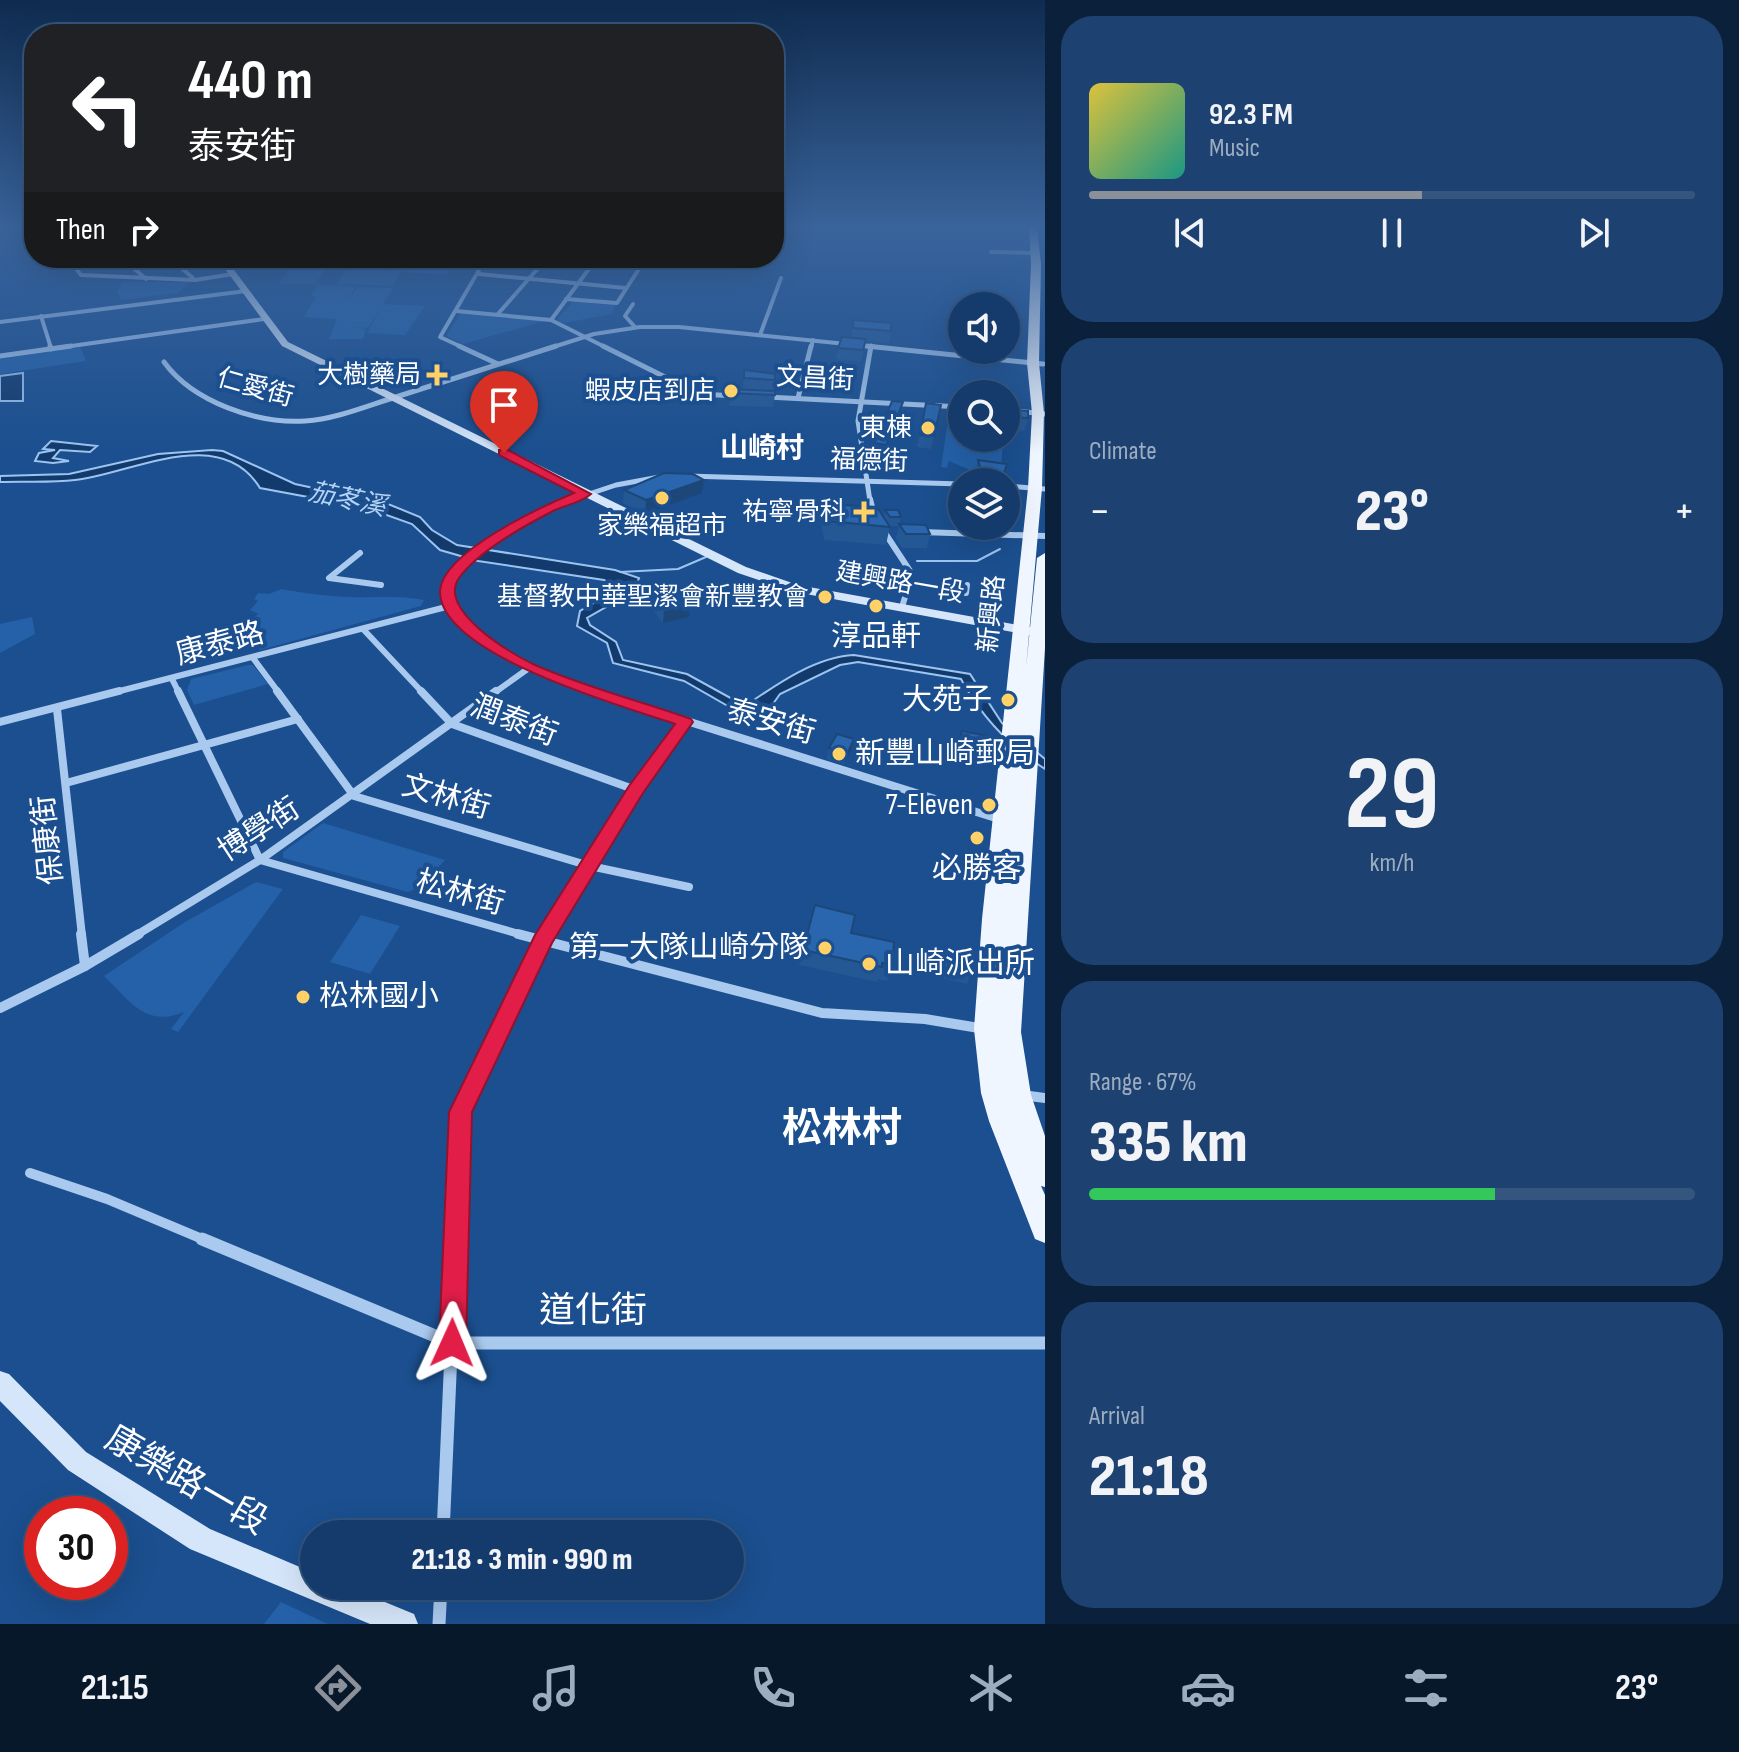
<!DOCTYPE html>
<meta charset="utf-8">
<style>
body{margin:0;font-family:"Sofia Sans Condensed","Noto Sans TC",sans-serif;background:#1d4271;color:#f1f3f6;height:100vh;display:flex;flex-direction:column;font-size:30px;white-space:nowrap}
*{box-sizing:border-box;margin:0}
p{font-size:26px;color:#9dadc1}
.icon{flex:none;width:44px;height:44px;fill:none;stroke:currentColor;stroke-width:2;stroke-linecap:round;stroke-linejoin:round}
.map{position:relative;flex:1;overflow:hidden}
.details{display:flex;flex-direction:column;gap:16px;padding:16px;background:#0b203b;width:694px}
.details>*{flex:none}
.banner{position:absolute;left:24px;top:24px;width:760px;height:244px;border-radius:32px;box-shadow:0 8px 32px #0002,0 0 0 2px #33557e;background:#202124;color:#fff;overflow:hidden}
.fabs{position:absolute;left:948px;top:292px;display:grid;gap:16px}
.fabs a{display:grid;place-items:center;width:72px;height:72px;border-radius:50%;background:#143b6b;box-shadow:0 8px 32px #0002,0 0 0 2px #33557e;font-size:40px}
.speed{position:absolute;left:24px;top:1496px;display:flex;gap:16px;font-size:40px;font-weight:700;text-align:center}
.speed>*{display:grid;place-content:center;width:104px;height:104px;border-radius:50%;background:#143b6b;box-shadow:0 8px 32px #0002,0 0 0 2px #33557e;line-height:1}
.speed .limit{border:12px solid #d22;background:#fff;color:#111}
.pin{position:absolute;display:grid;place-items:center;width:68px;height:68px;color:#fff;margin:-82px -34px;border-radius:50% 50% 50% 0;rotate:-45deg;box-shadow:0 0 8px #0007}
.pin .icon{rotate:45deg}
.me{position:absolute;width:88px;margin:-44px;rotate:1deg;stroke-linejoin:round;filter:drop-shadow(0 0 6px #0008)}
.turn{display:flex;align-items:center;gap:28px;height:168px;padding:0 32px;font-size:36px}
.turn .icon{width:104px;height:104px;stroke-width:2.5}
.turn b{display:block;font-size:56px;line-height:68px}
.then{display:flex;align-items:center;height:76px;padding:0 32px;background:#0003;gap:16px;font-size:30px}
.big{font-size:60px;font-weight:800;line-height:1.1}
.details .tile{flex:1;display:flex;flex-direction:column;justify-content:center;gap:12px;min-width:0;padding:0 28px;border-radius:32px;background:#1d4271}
.details .dial{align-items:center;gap:0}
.dial b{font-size:104px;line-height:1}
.song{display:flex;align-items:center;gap:24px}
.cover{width:96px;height:96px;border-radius:12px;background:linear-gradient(135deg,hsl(50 70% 55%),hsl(170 70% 35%))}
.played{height:8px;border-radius:4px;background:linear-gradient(90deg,#8c9099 55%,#33557e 55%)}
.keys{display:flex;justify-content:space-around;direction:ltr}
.heat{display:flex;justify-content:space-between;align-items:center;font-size:44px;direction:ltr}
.charge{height:12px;border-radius:6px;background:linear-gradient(90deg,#34c759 67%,#33557e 0)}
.trip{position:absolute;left:300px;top:1520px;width:444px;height:80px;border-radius:40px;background:#143b6b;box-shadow:0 8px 32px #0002,0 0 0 2px #33557e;font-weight:800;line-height:80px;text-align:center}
.menu{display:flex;height:128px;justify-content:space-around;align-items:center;background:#08182b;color:#9dadc1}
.menu .icon{width:56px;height:56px}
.menu .active{color:#8c9099}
.menu b{font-size:36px;color:#f1f3f6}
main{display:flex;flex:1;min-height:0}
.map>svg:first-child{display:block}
.green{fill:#2461a8}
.water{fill:#123a6d;stroke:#9cc4f0;stroke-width:2}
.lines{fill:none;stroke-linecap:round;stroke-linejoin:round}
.stream{stroke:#9cc4f0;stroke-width:2}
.street-far5{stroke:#a9c9ee;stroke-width:4}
.street-far4{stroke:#a9c9ee;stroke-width:5}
.street-far3{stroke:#a9c9ee;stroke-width:6}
.street-far2{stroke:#a9c9ee;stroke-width:8}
.street-far1{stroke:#a9c9ee;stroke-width:10}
.street{stroke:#a9c9ee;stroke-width:13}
.secondary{fill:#d6e6fa;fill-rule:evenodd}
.primary{fill:#f0f6ff;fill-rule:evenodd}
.wall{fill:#245895}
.shaded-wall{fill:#1d4779}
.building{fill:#2a66ad;stroke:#1d4779;stroke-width:2}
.route{fill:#e11d48;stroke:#92132f;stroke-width:2}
.poi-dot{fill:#ffd166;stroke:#1b4f8f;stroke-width:3}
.labels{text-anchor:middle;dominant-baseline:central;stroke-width:8;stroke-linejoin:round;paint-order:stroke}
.far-poi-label{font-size:26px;fill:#fff;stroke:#1b4f8f;text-anchor:end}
.far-street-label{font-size:26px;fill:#fff;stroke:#1b4f8f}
.far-water-label{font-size:26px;font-style:italic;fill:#b5d3f5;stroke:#1b4f8f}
.far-quarter-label{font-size:28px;font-weight:bold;fill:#fff;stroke:#1b4f8f}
.poi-label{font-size:30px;fill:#fff;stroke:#1b4f8f;text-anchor:end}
.street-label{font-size:30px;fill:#fff;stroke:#1b4f8f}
.near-street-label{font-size:36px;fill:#fff;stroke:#1b4f8f}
.near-quarter-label{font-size:40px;font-weight:bold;fill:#fff;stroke:#1b4f8f}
</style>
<main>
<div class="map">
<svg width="1045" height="1624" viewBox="0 0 1045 1624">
<rect width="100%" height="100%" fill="#1b4f8f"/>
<g class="green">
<polygon points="297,258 335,258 331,263 302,264 327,266 315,284 279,284"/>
<polygon points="352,258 392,258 379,285 389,267 403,268 393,286 337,284"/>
<polygon points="412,258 455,258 447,275 404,272"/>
<polygon points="122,282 189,282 178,293 121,300 117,291"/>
<polygon points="318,285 356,286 349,299 358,287 393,288 368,328 353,327 366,329 363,339 329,339 337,319 304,317 316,297 311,296"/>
<polygon points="573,301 616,304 611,314 564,323 557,320"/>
<polygon points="383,304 425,306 405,335 367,333"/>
<polygon points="461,313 545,321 463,344 446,336"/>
<polygon points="80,347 86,361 0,374 0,359"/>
<polygon points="947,427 962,430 962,438 1003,440 1001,468 970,470 949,461 947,468 941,467"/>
<path d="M281 589C303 593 326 596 350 597 375 598 400 595 424 600L421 606 260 650 246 624 258 614 250 610 258 601 254 599 258 593 269 594Z"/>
<polygon points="32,617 35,634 0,653 0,624"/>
<polygon points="248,665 253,665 268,684 194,705 187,690 191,679"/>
<polygon points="323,823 445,860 419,888 408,892 283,858 283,852"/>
<path d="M256 882 283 889 178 1032 171 1029 184 1012C145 1028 130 1001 104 976L185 922Z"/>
<polygon points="361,915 400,926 370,974 330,962"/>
<polygon points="281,1602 328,1624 264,1624"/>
</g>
<g class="water">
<polygon points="23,373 23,401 0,401 0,376"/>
<polygon points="51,441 97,446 90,452 60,450 53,458 69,461 53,463 35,461 39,453 55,450 43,449"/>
<path d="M212 450 223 451 295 484 388 504 420 517 432 530 457 545 615 570 639 578 634 591 587 618 590 625 616 642 623 660 687 674 745 706C777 684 815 657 854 655L970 674 1002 723 1045 759V769C1009 746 981 716 961 679L858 662 840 665 780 694 768 711 747 717 684 681 613 663 607 643 577 626 580 611 615 591 614 586 604 580 478 561 440 550 412 524 367 508 260 488C220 423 131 474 75 480 50 483 25 481 0 482V476L69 474 158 454Z"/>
</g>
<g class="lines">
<g class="stream">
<polyline points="917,561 977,561 1000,549"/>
<polyline points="620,572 678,569 706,557"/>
</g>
<g class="street-far5">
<polyline points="991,252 1035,253"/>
<polyline points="68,258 81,275 195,280 233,274"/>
<polyline points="122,258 146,279"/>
<polyline points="170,258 194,279"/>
<polyline points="569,258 641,264"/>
<polyline points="597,258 551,320 607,348"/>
<polyline points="479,274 626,288"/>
<polyline points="566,299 617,303 646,258"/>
<polyline points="633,304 625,316 635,327"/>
<polyline points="456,311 551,320"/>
<polyline points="497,315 547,258"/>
<polyline points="41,316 51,348"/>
<polyline points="0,322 246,291"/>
<polyline points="760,335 781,278"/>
<polyline points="57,348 264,319"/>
<polyline points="464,348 440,337 486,258"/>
<polyline points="550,348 594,334 640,327 679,327 886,348"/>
<polyline points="811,348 813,340"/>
</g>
<g class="street-far4">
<polyline points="50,346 51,349"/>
<polyline points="459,346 498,364"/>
<polyline points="603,346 699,394 737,396"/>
<polyline points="866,346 1043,364"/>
<polyline points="0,356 71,346"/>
<path d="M164 362C193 402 257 424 305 421 337 419 369 405 399 396 451 379 504 363 556 346"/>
<polyline points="767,397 962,407"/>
<polyline points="798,398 811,346"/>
<polyline points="1006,410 1045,414"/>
<polyline points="687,476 962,484"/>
<polyline points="1006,486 1045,489"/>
<polyline points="568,501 616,485 665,476"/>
<polyline points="870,501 858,421 871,346"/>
</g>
<g class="street-far3">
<path d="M573 499C542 511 444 556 448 596 452 645 558 679 597 693"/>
<polyline points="870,499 874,515"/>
<polyline points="883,530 912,574 902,607"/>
<polyline points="921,532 1045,536"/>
<polyline points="360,553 329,578 381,585"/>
<polyline points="910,583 966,593 967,585"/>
<polyline points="363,629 423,693"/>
<polyline points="253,658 279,693"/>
<polyline points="172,679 179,693"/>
<polyline points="112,693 450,606"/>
<polyline points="494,693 529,668"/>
</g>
<g class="street-far2">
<polyline points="178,691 260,860 526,936"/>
<polyline points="277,691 354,796 590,866 689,887"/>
<polyline points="421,691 452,724 636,790"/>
<polyline points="591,691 1002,820"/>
<polyline points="57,709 82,936"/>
<polyline points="0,722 119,691"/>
<polyline points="66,783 298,719"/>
<polyline points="135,936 260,860 496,691"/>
<polyline points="545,936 657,757 685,722"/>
</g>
<g class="street-far1">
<polyline points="81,934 85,966"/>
<polyline points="518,934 822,1013 925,1019 985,1029"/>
<polyline points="0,1008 85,966 139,934"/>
<polyline points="1022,1095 1045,1098"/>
<polyline points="30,1173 107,1199 207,1241"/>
<polyline points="456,1241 461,1112 547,934"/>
</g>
<g class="street">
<polyline points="202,1239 452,1343 1045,1343"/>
<polyline points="443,1534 456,1239"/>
<polyline points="439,1624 441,1586"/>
</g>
<g class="secondary">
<polygon points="217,258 225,258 288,342 746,567 798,585 1035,628 1042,632 1035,636 795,592 738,573 282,346"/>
<polygon points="0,1371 9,1374 86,1452 210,1529 314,1573 314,1586 346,1586 414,1614 418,1624 370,1624 190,1549 68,1470 0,1401"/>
</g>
<polygon class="primary" points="1029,226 1037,226 1041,264 1039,363 1044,413 1042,488 1026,668 1037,558 1045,553 1045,648 1021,1032 1031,1095 1045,1136 1045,1187 1041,1186 1045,1195 1045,1243 1035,1239 989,1121 981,1093 974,1029 982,919 1028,488 1032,413 1027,363 1031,264"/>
</g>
<g class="wall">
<polygon points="853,320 891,331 889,343 866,341 861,362 836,359 838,348 851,338"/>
<polygon points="744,370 775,380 773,391 775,395 773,407 729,406 730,389 743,389"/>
<polygon points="941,405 931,449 917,447 923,416"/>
<polygon points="1006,409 1028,418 1024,431 1006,430"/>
<polygon points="900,415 883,458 871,456 874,443"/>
<polygon points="978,460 1004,473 1008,483 1006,488 1006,482 977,482 974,474"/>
<polygon points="704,480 702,493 645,514 623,503 624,490"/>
<polygon points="825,504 884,517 885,510 901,517 899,524 930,534 927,548 902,548 896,538 899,526 890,526 886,545 824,540 821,522"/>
<polygon points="653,595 690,603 689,617 663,623 652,609"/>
<polygon points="962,731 995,750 991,761 956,753"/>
<polygon points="854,739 852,749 844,764 827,759 829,748"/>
<polygon points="815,905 892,965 887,981 878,979 877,982 799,965"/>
<polygon points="937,950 971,973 967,984 933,976 934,960"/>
</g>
<g class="shaded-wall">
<polygon points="903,402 900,415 883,458 886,445"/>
<polygon points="704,480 702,493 645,514 646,500"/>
<polygon points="690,603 689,617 663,623 664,608"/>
<polygon points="854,739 852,749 844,764 847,754"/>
</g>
<g class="building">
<polygon points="853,320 891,323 891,331 853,328"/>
<polygon points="842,337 866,339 863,350 838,348"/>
<polygon points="744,370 775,374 775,380 744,378"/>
<polygon points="730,389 775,391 775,395 730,393"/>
<polygon points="892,401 903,402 886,445 874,443"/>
<polygon points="926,403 941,405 934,436 920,435"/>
<polygon points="1006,409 1028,411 1028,418 1006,417"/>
<polygon points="978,460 1007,464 1004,473 1008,483 984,481"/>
<polygon points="664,473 693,474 704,480 646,500 624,490"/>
<polygon points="825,504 877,507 890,527 827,521"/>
<polygon points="885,510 898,510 901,517 890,517"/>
<polygon points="899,524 926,525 930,534 906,534"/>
<polygon points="679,590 690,603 664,608 653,595"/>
<polygon points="962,731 997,738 995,750 959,742"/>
<polygon points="837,734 854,739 847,754 829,748"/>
<polygon points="815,905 855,915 851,933 894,942 892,965 882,963 882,967 803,950"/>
<polygon points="937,950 972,957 971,973 936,966"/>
</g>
<linearGradient id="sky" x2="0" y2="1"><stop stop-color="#0f2b4f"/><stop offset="0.5" stop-color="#39639b"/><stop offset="1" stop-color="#39639b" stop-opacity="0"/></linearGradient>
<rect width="1045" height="453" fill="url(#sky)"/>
<path class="route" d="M499 450H508L591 494C581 503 565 505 553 511 524 526 478 551 459 578 437 610 511 654 535 665 585 687 640 701 691 719L693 722 643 793 552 943 472 1112 466 1343 462 1352 452 1356 443 1352 439 1343 449 1112 535 935 629 786 675 724C625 707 439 655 440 591 442 552 543 506 574 493L499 455Z"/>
<g class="poi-dot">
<path d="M433 363h8v8h8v8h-8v8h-8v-8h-8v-8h8z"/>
<circle cx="731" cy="391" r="8"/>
<circle cx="928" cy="428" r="8"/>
<circle cx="662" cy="498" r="8"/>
<path d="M860 500h8v8h8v8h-8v8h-8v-8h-8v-8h8z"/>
<circle cx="825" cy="597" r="8"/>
<circle cx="876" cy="606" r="8"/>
<circle cx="1008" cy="700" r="8"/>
<circle cx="839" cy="754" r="8"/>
<circle cx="989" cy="805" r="8"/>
<circle cx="977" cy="838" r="8"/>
<circle cx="825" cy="948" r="8"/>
<circle cx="869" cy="964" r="8"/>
<circle cx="303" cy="997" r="8"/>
</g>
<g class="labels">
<g class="far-poi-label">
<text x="421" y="375">大樹藥局</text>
<text x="715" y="391">蝦皮店到店</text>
<text x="912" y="428">東棟</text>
<text x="846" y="512">祐寧骨科</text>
<text x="662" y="526" text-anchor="middle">家樂福超市</text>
<text x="809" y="597">基督教中華聖潔會新豐教會</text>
</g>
<g class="far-street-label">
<text transform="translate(815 379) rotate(3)">文昌街</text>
<text transform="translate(255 388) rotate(16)">仁愛街</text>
<text transform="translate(869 461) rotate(2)">福德街</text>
<text transform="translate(900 583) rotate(10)">建興路一段</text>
<text transform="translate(992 614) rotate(-84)">新興路</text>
</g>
<g class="far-water-label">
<text transform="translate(347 500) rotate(12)">茄苳溪</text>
</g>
<g class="far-quarter-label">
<text x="762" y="448">山崎村</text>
</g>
<g class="poi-label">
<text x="876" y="637" text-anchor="middle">淳品軒</text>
<text x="992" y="700">大苑子</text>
<text x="855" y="754" text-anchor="start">新豐山崎郵局</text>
<text x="973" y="805">7-Eleven</text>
<text x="977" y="869" text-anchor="middle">必勝客</text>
<text x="809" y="948">第一大隊山崎分隊</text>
<text x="885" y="964" text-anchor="start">山崎派出所</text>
<text x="319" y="997" text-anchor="start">松林國小</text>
</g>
<g class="street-label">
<text transform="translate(220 644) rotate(-15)">康泰路</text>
<text transform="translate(514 721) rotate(21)">潤泰街</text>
<text transform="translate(771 722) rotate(16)">泰安街</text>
<text transform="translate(446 797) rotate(16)">文林街</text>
<text transform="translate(259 830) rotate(-33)">博學街</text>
<text transform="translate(48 840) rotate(-96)">保康街</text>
<text transform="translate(460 893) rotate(16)">松林街</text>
</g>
<g class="near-street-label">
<text x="593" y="1311">道化街</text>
<text transform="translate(186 1481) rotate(30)">康樂路一段</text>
</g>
<g class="near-quarter-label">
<text x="842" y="1129">松林村</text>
</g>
</g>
</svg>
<div class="fabs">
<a><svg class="icon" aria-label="sound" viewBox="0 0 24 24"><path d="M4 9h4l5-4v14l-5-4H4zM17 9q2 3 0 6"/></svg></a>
<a><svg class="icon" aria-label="search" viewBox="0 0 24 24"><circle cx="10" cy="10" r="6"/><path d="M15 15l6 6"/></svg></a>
<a><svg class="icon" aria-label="layers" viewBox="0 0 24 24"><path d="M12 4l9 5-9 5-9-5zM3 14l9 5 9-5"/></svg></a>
</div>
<div class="speed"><div class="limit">30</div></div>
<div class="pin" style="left:504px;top:453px;background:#d93025"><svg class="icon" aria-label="arrive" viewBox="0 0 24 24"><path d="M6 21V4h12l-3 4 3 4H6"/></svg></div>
<svg class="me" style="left:452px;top:1343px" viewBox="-20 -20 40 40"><path d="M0-17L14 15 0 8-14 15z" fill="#e11d48" stroke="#fff" stroke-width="4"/></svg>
<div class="trip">21:18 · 3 min · 990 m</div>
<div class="banner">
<div class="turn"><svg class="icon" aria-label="left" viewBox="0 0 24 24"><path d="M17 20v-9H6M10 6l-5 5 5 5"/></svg><div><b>440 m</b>泰安街</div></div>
<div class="then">Then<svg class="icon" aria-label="right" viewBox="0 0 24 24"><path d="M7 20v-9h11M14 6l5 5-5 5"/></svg></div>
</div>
</div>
<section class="details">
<div class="tile">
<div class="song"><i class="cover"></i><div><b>92.3 FM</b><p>Music</p></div></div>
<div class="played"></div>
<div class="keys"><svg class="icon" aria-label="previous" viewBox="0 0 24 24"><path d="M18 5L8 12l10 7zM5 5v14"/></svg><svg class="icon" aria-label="pause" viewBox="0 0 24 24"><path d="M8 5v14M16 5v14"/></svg><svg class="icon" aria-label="next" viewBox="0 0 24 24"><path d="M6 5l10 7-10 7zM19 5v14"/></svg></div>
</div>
<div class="tile"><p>Climate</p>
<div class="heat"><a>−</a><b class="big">23°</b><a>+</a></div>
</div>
<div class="tile dial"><b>29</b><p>km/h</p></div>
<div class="tile"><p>Range · 67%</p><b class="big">335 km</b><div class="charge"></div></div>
<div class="tile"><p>Arrival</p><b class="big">21:18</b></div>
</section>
</main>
<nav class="menu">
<b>21:15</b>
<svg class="icon active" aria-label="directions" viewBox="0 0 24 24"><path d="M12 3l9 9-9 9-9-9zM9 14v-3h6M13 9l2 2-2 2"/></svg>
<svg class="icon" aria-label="music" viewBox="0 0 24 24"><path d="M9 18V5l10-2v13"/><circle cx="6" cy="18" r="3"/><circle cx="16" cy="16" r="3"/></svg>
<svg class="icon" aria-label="phone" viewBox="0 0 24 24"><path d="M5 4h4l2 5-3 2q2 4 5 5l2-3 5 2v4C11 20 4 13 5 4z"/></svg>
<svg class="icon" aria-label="climate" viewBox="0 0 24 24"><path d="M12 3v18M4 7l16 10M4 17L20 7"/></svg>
<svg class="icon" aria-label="car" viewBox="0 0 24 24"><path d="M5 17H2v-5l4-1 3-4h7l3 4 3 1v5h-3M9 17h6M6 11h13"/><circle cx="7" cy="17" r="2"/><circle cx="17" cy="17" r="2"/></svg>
<svg class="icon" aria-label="filters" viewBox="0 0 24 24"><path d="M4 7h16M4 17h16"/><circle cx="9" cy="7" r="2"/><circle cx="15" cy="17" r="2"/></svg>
<b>23°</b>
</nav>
